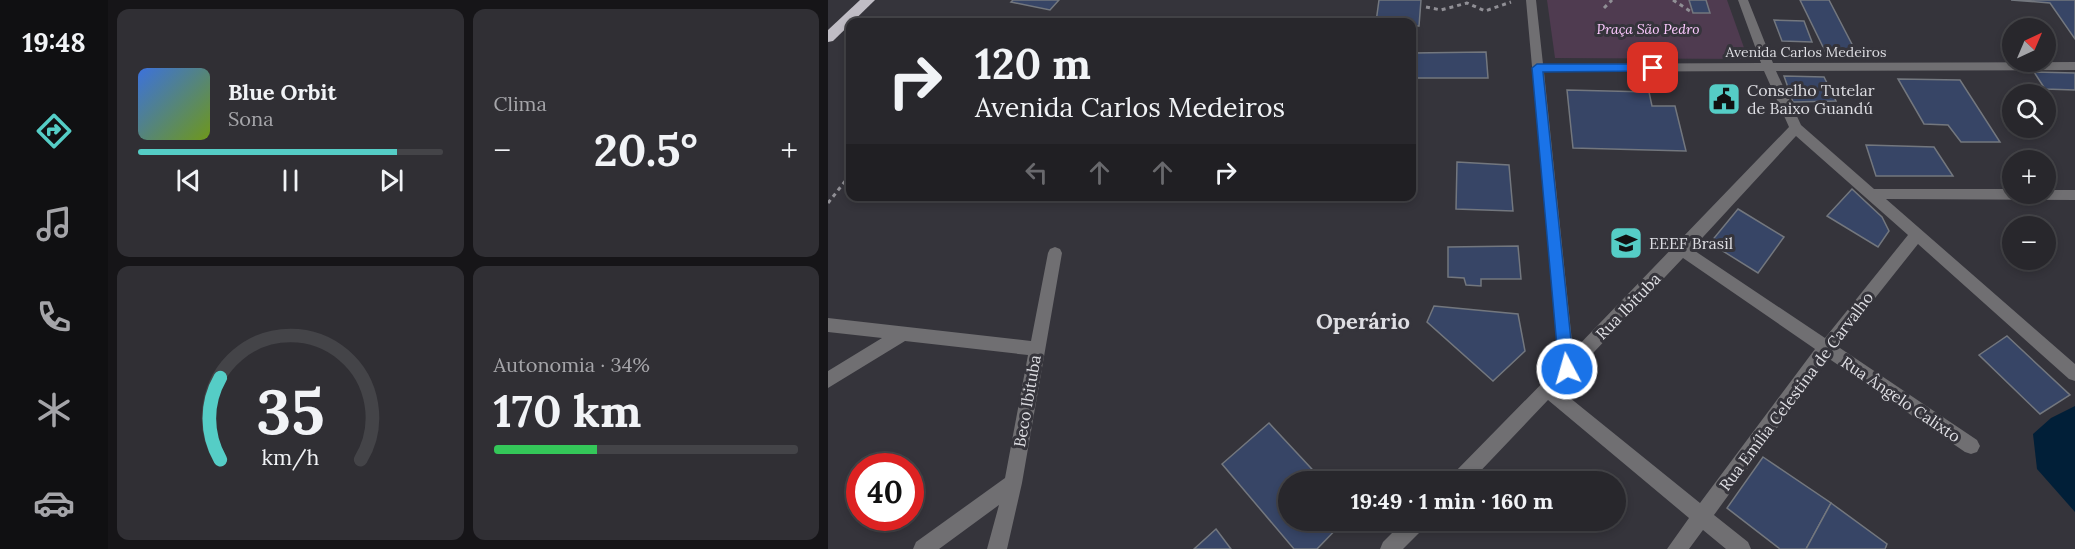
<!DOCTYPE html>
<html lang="pt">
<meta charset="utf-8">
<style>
body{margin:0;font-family:Lora,serif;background:#302f34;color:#f1f3f6;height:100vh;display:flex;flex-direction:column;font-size:22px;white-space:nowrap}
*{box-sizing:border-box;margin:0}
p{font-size:20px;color:#a5a5a9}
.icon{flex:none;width:33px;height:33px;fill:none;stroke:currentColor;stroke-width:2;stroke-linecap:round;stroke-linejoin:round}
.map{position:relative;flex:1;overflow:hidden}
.drawer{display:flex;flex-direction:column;gap:9px;padding:9px;background:#161518;width:720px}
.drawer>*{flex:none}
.banner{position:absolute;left:18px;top:18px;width:570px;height:183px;border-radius:12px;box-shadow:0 3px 9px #0003,0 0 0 2px #444448;background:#28272c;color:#f1f3f6;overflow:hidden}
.needle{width:39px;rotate:44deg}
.tools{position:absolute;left:1174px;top:18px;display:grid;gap:12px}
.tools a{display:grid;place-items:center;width:54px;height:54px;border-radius:50%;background:#28272c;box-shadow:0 3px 9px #0003,0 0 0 2px #444448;font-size:30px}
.speed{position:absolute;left:18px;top:453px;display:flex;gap:12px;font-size:30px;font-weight:700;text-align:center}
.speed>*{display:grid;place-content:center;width:78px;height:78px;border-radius:50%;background:#28272c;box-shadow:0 3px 9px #0003,0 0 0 2px #444448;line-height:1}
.speed .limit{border:9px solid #d22;background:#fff;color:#111}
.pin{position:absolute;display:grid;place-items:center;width:51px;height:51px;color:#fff;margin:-26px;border-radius:12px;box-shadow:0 3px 9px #0006}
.me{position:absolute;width:66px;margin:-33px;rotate:354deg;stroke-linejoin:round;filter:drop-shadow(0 0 4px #0008)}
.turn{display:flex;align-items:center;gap:21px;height:126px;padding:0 30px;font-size:27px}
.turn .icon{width:78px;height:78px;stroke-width:2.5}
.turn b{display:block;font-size:42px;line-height:51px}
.lanes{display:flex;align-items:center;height:57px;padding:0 30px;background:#0003;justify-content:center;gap:30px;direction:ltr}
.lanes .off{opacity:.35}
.big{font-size:45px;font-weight:800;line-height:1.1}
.drawer .widget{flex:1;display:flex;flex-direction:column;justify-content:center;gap:9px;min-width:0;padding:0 21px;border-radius:12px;background:#302f34}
.drawer .dial{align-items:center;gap:0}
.dial svg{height:156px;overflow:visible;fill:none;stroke:#444448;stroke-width:7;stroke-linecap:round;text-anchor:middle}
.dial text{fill:#f1f3f6;stroke:none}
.song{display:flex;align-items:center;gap:18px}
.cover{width:72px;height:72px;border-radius:9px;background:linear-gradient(135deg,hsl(220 70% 55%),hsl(80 70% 35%))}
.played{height:6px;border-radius:3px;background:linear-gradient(90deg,#55cdc6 85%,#444448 85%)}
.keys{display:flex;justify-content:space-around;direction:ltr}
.heat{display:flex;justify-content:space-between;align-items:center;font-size:33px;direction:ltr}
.charge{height:9px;border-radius:4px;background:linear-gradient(90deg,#34c759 34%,#444448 0)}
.drawer .tiles{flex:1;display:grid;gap:9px;grid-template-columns:repeat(2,1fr)}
.trip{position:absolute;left:450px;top:471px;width:348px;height:60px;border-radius:30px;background:#28272c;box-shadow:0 3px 9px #0003,0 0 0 2px #444448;font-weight:800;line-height:60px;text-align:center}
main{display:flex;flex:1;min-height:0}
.menu{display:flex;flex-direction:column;width:108px;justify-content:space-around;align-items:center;background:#101012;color:#a5a5a9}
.menu .icon{width:42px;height:42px}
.menu .current{color:#55cdc6}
.menu b{font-size:27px;color:#f1f3f6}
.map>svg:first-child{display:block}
.green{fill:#4f3b50}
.water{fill:#011f38}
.building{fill:#374566;stroke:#73777e;stroke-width:1.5}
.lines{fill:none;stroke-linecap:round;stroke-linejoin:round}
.path{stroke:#908f95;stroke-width:3;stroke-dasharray:4 4;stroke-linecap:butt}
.minor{fill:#706f72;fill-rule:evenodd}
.highway{fill:#c0bdc5;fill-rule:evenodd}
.route{fill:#1a73e8;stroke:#114b97;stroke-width:1.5}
.labels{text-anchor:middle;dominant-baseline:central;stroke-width:6;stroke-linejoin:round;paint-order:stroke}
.far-park-label{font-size:14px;font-style:italic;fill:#fdcaff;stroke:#35343b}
.far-street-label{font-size:14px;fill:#dedee3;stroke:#35343b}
.poi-label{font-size:16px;fill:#dedee3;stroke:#35343b;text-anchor:start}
.street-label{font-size:16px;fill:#dedee3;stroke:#35343b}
.district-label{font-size:22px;font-weight:bold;fill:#dedee3;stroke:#35343b}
</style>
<main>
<nav class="menu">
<b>19:48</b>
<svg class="icon current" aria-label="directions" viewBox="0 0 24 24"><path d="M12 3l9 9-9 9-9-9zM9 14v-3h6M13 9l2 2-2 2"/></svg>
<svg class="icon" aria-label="music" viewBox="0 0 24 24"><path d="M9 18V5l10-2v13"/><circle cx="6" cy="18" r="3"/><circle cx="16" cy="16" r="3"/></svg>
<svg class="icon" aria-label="phone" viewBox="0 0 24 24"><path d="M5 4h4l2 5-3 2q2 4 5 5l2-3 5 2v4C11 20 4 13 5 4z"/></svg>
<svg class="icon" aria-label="climate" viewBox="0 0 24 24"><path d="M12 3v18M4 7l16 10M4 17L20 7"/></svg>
<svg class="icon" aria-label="car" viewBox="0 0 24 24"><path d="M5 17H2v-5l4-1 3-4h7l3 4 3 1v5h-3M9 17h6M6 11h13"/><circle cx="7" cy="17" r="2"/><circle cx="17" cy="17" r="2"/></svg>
</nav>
<section class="drawer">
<div class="tiles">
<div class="widget">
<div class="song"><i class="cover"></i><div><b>Blue Orbit</b><p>Sona</p></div></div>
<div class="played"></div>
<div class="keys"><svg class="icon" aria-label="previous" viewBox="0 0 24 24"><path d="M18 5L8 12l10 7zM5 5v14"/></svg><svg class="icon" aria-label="pause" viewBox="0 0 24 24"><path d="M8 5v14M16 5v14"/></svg><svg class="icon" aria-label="next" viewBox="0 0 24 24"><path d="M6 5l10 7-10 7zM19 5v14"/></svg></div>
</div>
<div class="widget"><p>Clima</p>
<div class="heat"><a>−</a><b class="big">20.5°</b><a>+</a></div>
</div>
<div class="widget dial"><svg viewBox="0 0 100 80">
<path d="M14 69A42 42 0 1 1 86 69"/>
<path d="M14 69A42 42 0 0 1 14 27" stroke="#55cdc6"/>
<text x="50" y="56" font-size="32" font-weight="700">35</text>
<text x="50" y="72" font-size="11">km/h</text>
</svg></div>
<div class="widget"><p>Autonomia · 34%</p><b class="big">170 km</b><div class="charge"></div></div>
</div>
</section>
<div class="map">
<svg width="1247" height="549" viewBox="0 0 1247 549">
<rect width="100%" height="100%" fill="#35343b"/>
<polygon class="green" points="719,0 899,0 920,59 727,58"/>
<polygon class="water" points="1247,406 1247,512 1209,469 1205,434 1223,418"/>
<g class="building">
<polygon points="185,0 231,0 222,10 183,2"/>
<polygon points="551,0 593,0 591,26 584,26 584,22 548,22"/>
<polygon points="861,0 878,0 882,13 865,13"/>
<polygon points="972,0 1001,0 1028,52 998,53"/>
<polygon points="1183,0 1247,0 1247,39 1222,3"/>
<polygon points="946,20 976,21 984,42 954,41"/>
<polygon points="658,52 660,78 584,78 585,53"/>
<polygon points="1206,72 1247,73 1247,90 1217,89"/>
<polygon points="956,76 996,77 1008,101 965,102"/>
<polygon points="1070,79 1132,80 1172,142 1133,142 1120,125 1096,124"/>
<polygon points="739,90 821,92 824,106 847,106 858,151 745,148"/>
<polygon points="1038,145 1106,147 1125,176 1048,176"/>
<polygon points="629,162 681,165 685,211 628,209"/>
<polygon points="1024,189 1054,217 1061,231 1050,247 999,216"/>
<polygon points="910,209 956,237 930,273 882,243"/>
<polygon points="690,246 693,279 653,279 653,286 638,285 636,278 620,277 620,247"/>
<polygon points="606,306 690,314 697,351 665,381 599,322"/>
<polygon points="1179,336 1242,395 1212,414 1151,355"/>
<polygon points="441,423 496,482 460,482 460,520 517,520 489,549 466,549 394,464"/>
<polygon points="935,457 1003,503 978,549 952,549 899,508"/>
<polygon points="1003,503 1059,544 1057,549 978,549"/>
<polygon points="388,529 403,549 366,549"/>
</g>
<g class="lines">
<g class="path">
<polyline points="845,0 865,13"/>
<polyline points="598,7 613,10 639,3 657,11 683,2"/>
<polyline points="776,8 784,0"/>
<polyline points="781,34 811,34"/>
<polyline points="823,34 826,34"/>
<polyline points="0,203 22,175"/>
</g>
<g class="minor">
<path d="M698 0H708L715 64 933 63 910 0H920L945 63 1247 62V70L948 71 973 125 1046 189H1185V194H1218V190H1247V200L1058 199 1247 364V381L1241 379 1090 244 1009 346 1149 440 1152 446 1149 452 1143 454 1137 452 1000 358 886 515 920 542 923 549H898L875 530 861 549H839L861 518 720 400 642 482H620L623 476 731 366ZM936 71 961 127 745 351 716 72ZM968 136 1080 235 997 338 864 249ZM855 258 987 349 872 503 731 389Z"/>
<polygon points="227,247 232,249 234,253 194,483 179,549 159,549 171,505 111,549 85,549 88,542 177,478 200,355 77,341 0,388 0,371 54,338 0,332 0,318 203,341 220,253 222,249"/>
<polygon points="577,520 599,520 597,527 575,549 552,549 555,542"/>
</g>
<polygon class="highway" points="32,0 47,0 5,41 0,42 0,30"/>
</g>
<polygon class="route" points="709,64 825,64 830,68 825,71 715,72 746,369 744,374 739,376 733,374 731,369 704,68"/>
<defs>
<g id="civic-square" transform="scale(1.725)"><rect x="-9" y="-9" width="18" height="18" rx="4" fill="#55cdc6" stroke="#35343b"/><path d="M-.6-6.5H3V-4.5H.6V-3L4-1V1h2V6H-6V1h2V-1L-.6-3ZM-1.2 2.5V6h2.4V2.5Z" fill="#111"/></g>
<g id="school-square" transform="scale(1.725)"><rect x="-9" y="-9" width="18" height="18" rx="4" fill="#55cdc6" stroke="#35343b"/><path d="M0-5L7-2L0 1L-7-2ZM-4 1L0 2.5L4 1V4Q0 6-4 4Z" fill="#111"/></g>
</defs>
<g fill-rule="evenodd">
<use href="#civic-square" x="896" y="99"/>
<use href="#school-square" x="798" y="243"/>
</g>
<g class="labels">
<g class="far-park-label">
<text x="820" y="29">Praça São Pedro</text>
</g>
<g class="far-street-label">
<text x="978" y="52">Avenida Carlos Medeiros</text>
</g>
<g class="poi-label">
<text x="919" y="90">Conselho Tutelar<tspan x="919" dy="18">de Baixo Guandú</tspan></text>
<text x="821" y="243">EEEF Brasil</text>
</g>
<g class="street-label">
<text transform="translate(800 306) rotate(-46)">Rua Ibituba</text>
<text transform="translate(968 391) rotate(-53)">Rua Emília Celestina de Carvalho</text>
<text transform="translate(1073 399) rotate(34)">Rua Ângelo Calixto</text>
<text transform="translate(199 401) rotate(-80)">Beco Ibituba</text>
</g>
<g class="district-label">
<text x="535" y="321">Operário</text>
</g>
</g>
</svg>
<div class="tools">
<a><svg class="needle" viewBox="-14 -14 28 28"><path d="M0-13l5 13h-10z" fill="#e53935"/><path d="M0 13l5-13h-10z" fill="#a5a5a9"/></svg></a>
<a><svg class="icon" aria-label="search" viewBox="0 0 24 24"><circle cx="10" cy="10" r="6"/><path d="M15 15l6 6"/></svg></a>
<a>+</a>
<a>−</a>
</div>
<div class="speed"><div class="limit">40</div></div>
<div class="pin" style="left:825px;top:68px;background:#d93025"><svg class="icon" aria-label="arrive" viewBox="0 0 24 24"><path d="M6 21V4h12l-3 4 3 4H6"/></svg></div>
<svg class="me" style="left:739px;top:369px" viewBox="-20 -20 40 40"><circle r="17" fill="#1a73e8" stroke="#fff" stroke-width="3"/><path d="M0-11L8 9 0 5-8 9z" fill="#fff"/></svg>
<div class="trip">19:49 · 1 min · 160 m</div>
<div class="banner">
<div class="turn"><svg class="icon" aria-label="right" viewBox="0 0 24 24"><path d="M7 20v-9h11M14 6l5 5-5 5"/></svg><div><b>120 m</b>Avenida Carlos Medeiros</div></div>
<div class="lanes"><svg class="icon off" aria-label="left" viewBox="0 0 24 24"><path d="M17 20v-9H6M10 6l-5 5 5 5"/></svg><svg class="icon off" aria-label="ahead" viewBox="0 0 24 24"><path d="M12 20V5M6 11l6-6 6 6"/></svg><svg class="icon off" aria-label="ahead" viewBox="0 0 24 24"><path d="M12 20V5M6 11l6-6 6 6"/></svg><svg class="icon" aria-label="right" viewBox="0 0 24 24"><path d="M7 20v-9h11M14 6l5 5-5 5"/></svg></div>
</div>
</div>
</main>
